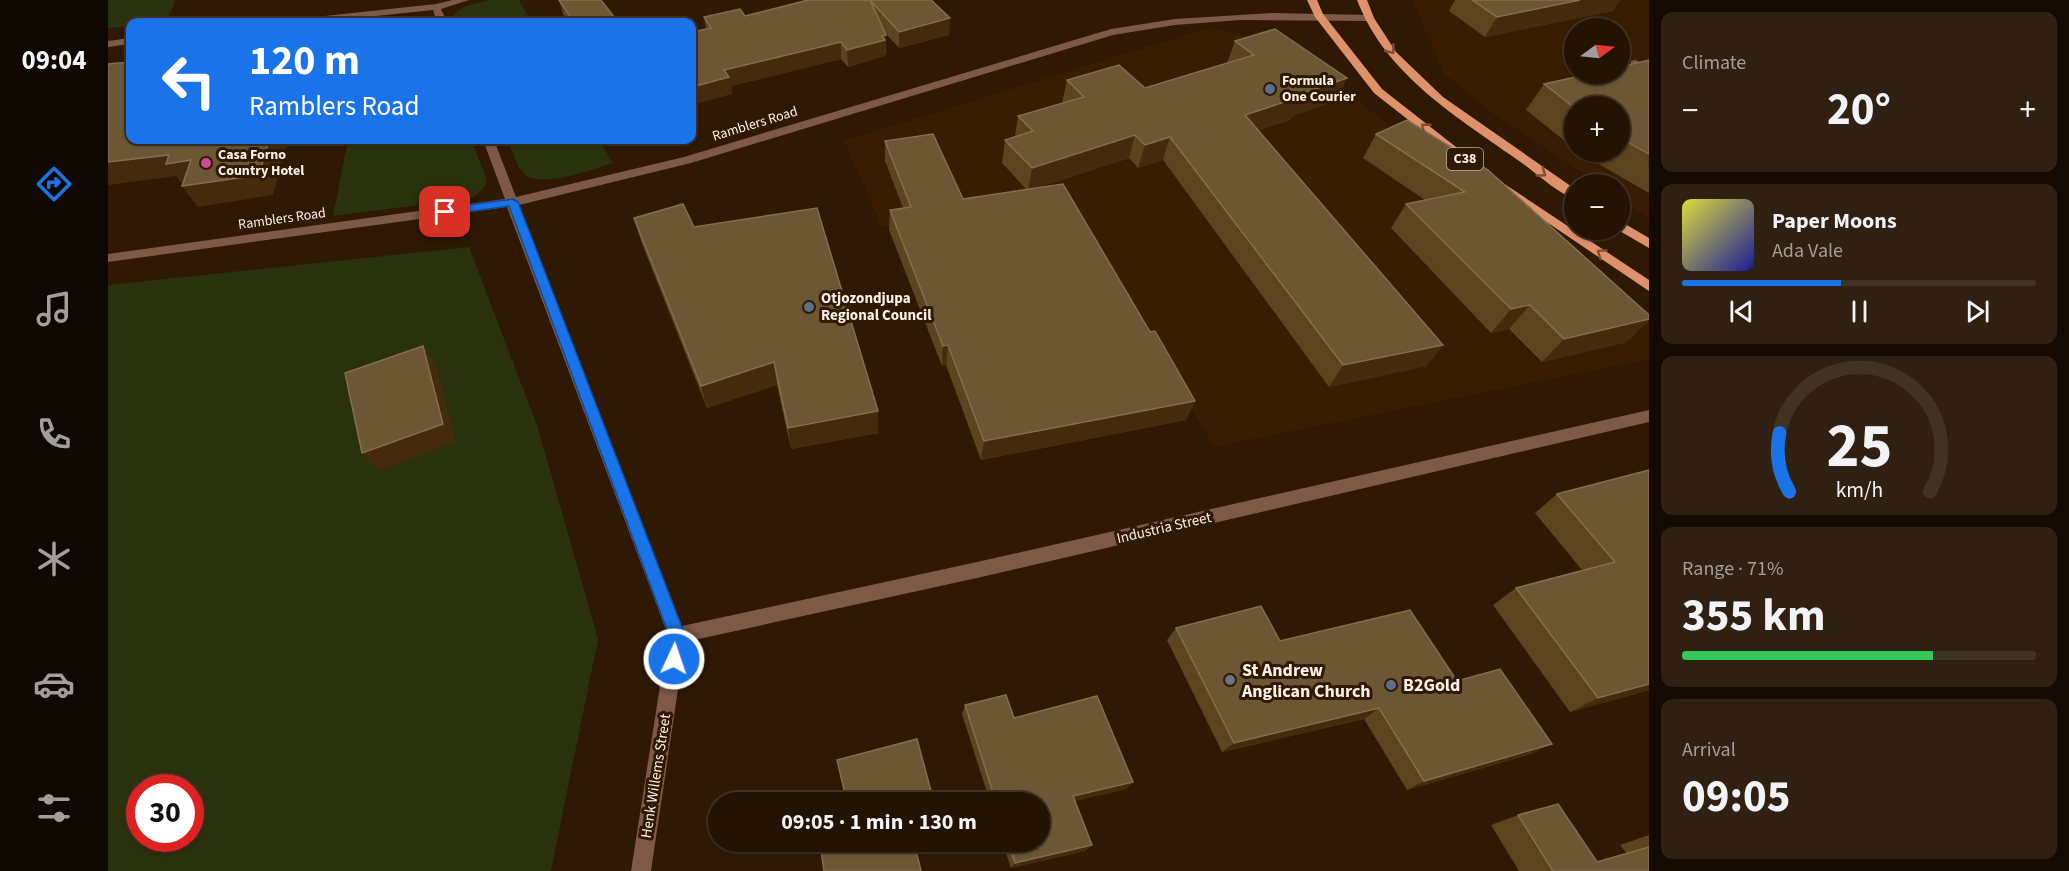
<!DOCTYPE html>
<meta charset="utf-8">
<style>
body{margin:0;font-family:"Source Sans 3",sans-serif;background:#2f2012;color:#f1f3f6;height:100vh;display:flex;flex-direction:column;font-size:22px;white-space:nowrap}
*{box-sizing:border-box;margin:0}
p{font-size:20px;color:#a39e9a}
.icon{flex:none;width:33px;height:33px;fill:none;stroke:currentColor;stroke-width:2;stroke-linecap:round;stroke-linejoin:round}
.map{position:relative;flex:1;overflow:hidden}
.panel{display:flex;flex-direction:column;gap:12px;padding:12px;background:#130a02;width:420px}
.panel>*{flex:none}
.banner{position:absolute;left:18px;top:18px;width:570px;height:126px;border-radius:12px;box-shadow:0 2px 4px #0004,0 0 0 2px #403225;background:#1a73e8;color:#fff;overflow:hidden}
.needle{width:39px;rotate:75deg}
.controls{position:absolute;left:1456px;top:18px;display:grid;gap:12px}
.controls a{display:grid;place-items:center;width:66px;height:66px;border-radius:50%;background:#231303;box-shadow:0 2px 4px #0004,0 0 0 2px #403225;font-size:30px}
.speed{position:absolute;left:18px;top:774px;display:flex;gap:12px;font-size:30px;font-weight:700;text-align:center}
.speed>*{display:grid;place-content:center;width:78px;height:78px;border-radius:50%;background:#231303;box-shadow:0 2px 4px #0004,0 0 0 2px #403225;line-height:1}
.speed .limit{border:9px solid #d22;background:#fff;color:#111}
.pin{position:absolute;display:grid;place-items:center;width:51px;height:51px;color:#fff;margin:-26px;border-radius:12px;box-shadow:0 3px 9px #0006}
.me{position:absolute;width:66px;margin:-33px;rotate:3deg;stroke-linejoin:round;filter:drop-shadow(0 0 4px #0008)}
.turn{display:flex;align-items:center;gap:21px;height:126px;padding:0 24px;font-size:27px}
.turn .icon{width:78px;height:78px;stroke-width:2.5}
.turn b{display:block;font-size:42px;line-height:51px}
.big{font-size:45px;font-weight:700;line-height:1.1}
.panel .widget{flex:1;display:flex;flex-direction:column;justify-content:center;gap:9px;min-width:0;padding:0 21px;border-radius:12px;background:#2f2012}
.panel .dial{align-items:center;gap:0}
.dial svg{height:156px;overflow:visible;fill:none;stroke:#403225;stroke-width:7;stroke-linecap:round;text-anchor:middle}
.dial text{fill:#f1f3f6;stroke:none}
.song{display:flex;align-items:center;gap:18px}
.cover{width:72px;height:72px;border-radius:9px;background:linear-gradient(135deg,hsl(60 70% 55%),hsl(240 70% 35%))}
.played{height:6px;border-radius:3px;background:linear-gradient(90deg,#1a73e8 45%,#403225 45%)}
.keys{display:flex;justify-content:space-around;direction:ltr}
.heat{display:flex;justify-content:space-between;align-items:center;font-size:33px;direction:ltr}
.charge{height:9px;border-radius:4px;background:linear-gradient(90deg,#34c759 71%,#403225 0)}
.trip{position:absolute;left:600px;top:792px;width:342px;height:60px;border-radius:30px;background:#231303;box-shadow:0 2px 4px #0004,0 0 0 2px #403225;font-weight:700;line-height:60px;text-align:center}
main{display:flex;flex:1;min-height:0}
.dock{display:flex;flex-direction:column;width:108px;justify-content:space-around;align-items:center;background:#0e0801;color:#a39e9a}
.dock .icon{width:42px;height:42px}
.dock .current{color:#1a73e8}
.dock b{font-size:27px;color:#f1f3f6}
.map>svg:first-child{display:block}
.built{fill:#391d01;fill-rule:evenodd}
.green{fill:#29320d;fill-rule:evenodd}
.lines{fill:none;stroke-linecap:round;stroke-linejoin:round}
.service{fill:#7e5947;fill-rule:evenodd}
.minor{fill:#7e5947;fill-rule:evenodd}
.primary{fill:#de926c;fill-rule:evenodd}
.wall{fill:#5c441e}
.shaded-wall{fill:#432b0b}
.building{fill:#6d5634;stroke:#846e50;stroke-width:1.5}
.oneway{stroke:#7e4f33}
.route{fill:#1a73e8;stroke:#114b97;stroke-width:1.5}
.service-dot{fill:#5c6f8a;stroke:#2f1904;stroke-width:2}
.hotel-dot{fill:#d1479c;stroke:#2f1904;stroke-width:2}
.worship-dot{fill:#6b7280;stroke:#2f1904;stroke-width:2}
.labels{text-anchor:middle;dominant-baseline:central;stroke-width:6;stroke-linejoin:round;paint-order:stroke}
.far-poi-label{font-size:14px;font-weight:bold;fill:#fdf0e6;stroke:#2f1904;text-anchor:start}
.far-street-label{font-size:14px;fill:#fdf0e6;stroke:#2f1904}
.shield{fill:#2f1904;stroke:#bfb0a2;stroke-width:1.5}
.shield-label{font-size:14px;font-weight:bold;fill:#fdf0e6}
.poi-label{font-size:15px;font-weight:bold;fill:#fdf0e6;stroke:#2f1904;text-anchor:start}
.street-label{font-size:15px;fill:#fdf0e6;stroke:#2f1904}
.near-poi-label{font-size:18px;font-weight:bold;fill:#fdf0e6;stroke:#2f1904;text-anchor:start}
</style>
<main>
<nav class="dock">
<b>09:04</b>
<svg class="icon current" aria-label="directions" viewBox="0 0 24 24"><path d="M12 3l9 9-9 9-9-9zM9 14v-3h6M13 9l2 2-2 2"/></svg>
<svg class="icon" aria-label="music" viewBox="0 0 24 24"><path d="M9 18V5l10-2v13"/><circle cx="6" cy="18" r="3"/><circle cx="16" cy="16" r="3"/></svg>
<svg class="icon" aria-label="phone" viewBox="0 0 24 24"><path d="M5 4h4l2 5-3 2q2 4 5 5l2-3 5 2v4C11 20 4 13 5 4z"/></svg>
<svg class="icon" aria-label="climate" viewBox="0 0 24 24"><path d="M12 3v18M4 7l16 10M4 17L20 7"/></svg>
<svg class="icon" aria-label="car" viewBox="0 0 24 24"><path d="M5 17H2v-5l4-1 3-4h7l3 4 3 1v5h-3M9 17h6M6 11h13"/><circle cx="7" cy="17" r="2"/><circle cx="17" cy="17" r="2"/></svg>
<svg class="icon" aria-label="filters" viewBox="0 0 24 24"><path d="M4 7h16M4 17h16"/><circle cx="9" cy="7" r="2"/><circle cx="15" cy="17" r="2"/></svg>
</nav>
<div class="map">
<svg width="1541" height="871" viewBox="0 0 1541 871">
<rect width="100%" height="100%" fill="#2f1904"/>
<g class="built">
<path d="M1304 0H1541V218L1512 199V184H1491L1383 112 1337 74ZM1467 28H1512V74H1467ZM1467 106H1512V152H1467Z"/>
<polygon points="1100,28 1174,44 1541,320 1541,359 1106,447 957,197 774,227 736,141"/>
</g>
<g class="green">
<polygon points="0,0 68,0 58,21 22,22 22,26 0,28"/>
<path d="M381 0H411L424 22H346L344 19C351 5 367 4 381 0Z"/>
<polygon points="240,140 363,140 379,179 376,187 364,198 225,216"/>
<path d="M399 140H491L505 163C484 169 435 189 416 174 408 167 404 149 399 140Z"/>
<path d="M361 247 430 428 490 639 443 871H0V285ZM32 788H82V838H32Z"/>
</g>
<g class="lines">
<polygon class="service" points="1527,60 1541,66 1541,73 1523,65 1523,61"/>
<g class="minor">
<polygon points="345,0 361,0 333,9 339,22 329,22 325,10 211,22 184,22 189,19 328,4"/>
<polygon points="1164,13 1261,15 1266,18 1261,21 1132,20 1067,25 1005,35 583,163 411,205 574,626 869,562 1541,410 1541,422 869,578 577,642 543,871 523,871 560,635 399,207 0,262 0,254 397,199 375,140 386,140 408,197 576,157 1003,29 1067,19"/>
<polygon points="22,38 22,44 0,47 0,41"/>
</g>
<g class="primary">
<polygon points="1199,0 1209,0 1215,14 1274,89 1357,154 1357,158 1349,158 1266,93 1207,17"/>
<path d="M1249 0H1259L1266 18 1288 52 1335 97 1467 189V199C1451 194 1428 173 1414 163 1351 118 1278 76 1249 0Z"/>
<polygon points="1392,181 1541,280 1541,291 1388,188 1388,182"/>
<polygon points="1512,221 1541,238 1541,248 1510,230 1512,230"/>
</g>
</g>
<g class="wall">
<polygon points="451,0 510,22 461,22 455,14"/>
<polygon points="700,0 823,0 841,35 791,48 777,33 778,52 777,56 740,67 733,59 623,86 624,94 598,29 596,17 637,16"/>
<polygon points="1347,0 1512,0 1504,11 1377,37 1341,11"/>
<polygon points="1127,41 1239,78 1228,101 1184,116 1182,120 1150,130 1335,345 1318,366 1221,387 1055,160 1030,168 1021,158 928,188 1042,332 1087,401 1078,420 873,460 838,365 834,366 781,230 782,210 795,208 777,161 777,141 855,199 919,190 894,163 897,140 907,136 910,116 954,103 959,80 1037,88 1119,63"/>
<polygon points="1541,60 1541,193 1470,152 1512,152 1512,106 1467,106 1467,149 1418,110 1436,84"/>
<polygon points="1299,120 1519,342 1434,362 1401,329 1383,333 1283,228 1298,204 1317,200 1255,158 1268,134"/>
<polygon points="526,218 586,227 770,411 770,433 683,449 669,385 599,408 533,241"/>
<polygon points="1541,470 1541,690 1462,712 1385,605 1408,588 1474,570 1427,513 1449,494"/>
<polygon points="1068,628 1172,641 1349,681 1423,754 1299,790 1256,719 1114,752 1059,640"/>
<polygon points="857,705 906,718 1025,782 1018,789 967,801 984,845 977,851 903,868 894,842 932,842 932,802 882,802 854,714"/>
<polygon points="729,760 826,802 738,802"/>
<polygon points="1410,815 1488,862 1518,853 1512,845 1541,835 1541,871 1411,871 1383,825"/>
</g>
<g class="shaded-wall">
<polygon points="1472,0 1512,0 1504,11 1377,37 1389,17"/>
<polygon points="842,18 841,35 791,48 791,32"/>
<polygon points="778,35 777,56 740,67 739,50"/>
<polygon points="733,42 733,59 623,86 624,94 584,105 584,87 616,70"/>
<polygon points="1239,78 1228,101 1184,116 1182,120 1128,138 1137,115 1190,95"/>
<polygon points="1027,135 1021,158 920,191 924,168"/>
<polygon points="1062,137 1055,160 1030,168 1037,145"/>
<polygon points="161,140 180,140 165,195 90,207 74,186"/>
<polygon points="61,155 83,160 99,181 74,184 68,176 0,185 0,162"/>
<polygon points="1422,305 1401,329 1383,333 1403,309"/>
<polygon points="1541,319 1541,321 1519,342 1434,362 1456,339"/>
<polygon points="840,345 838,365 834,366 835,346"/>
<polygon points="1335,345 1318,366 1221,387 1235,365"/>
<polygon points="315,346 328,366 348,442 270,471 254,453"/>
<polygon points="666,362 669,385 599,408 593,386"/>
<polygon points="1087,401 1078,420 873,460 876,441"/>
<polygon points="770,411 770,433 683,449 680,428"/>
<polygon points="1541,684 1541,690 1462,712 1490,698"/>
<polygon points="1271,708 1256,719 1114,752 1126,743"/>
<polygon points="1444,744 1423,754 1299,790 1316,781"/>
<polygon points="1025,782 1018,789 960,803 965,796"/>
<polygon points="984,845 977,851 903,868 907,863"/>
</g>
<g class="building">
<polygon points="451,0 493,0 510,22 466,22"/>
<polygon points="700,0 762,0 778,35 774,36 777,40 739,50 733,42 616,70 621,77 584,87 584,32 603,28 596,17 632,9 637,16"/>
<polygon points="762,0 823,0 842,18 791,32"/>
<polygon points="1364,0 1472,0 1389,17"/>
<polygon points="1167,29 1239,78 1190,95 1192,97 1137,115 1335,345 1235,365 1062,137 1037,145 1027,135 924,168 897,140 925,131 910,116 976,97 959,80 1011,65 1037,88 1146,55 1127,41"/>
<polygon points="1541,60 1541,154 1512,138 1512,106 1467,106 1467,108 1436,84 1482,74 1512,74 1512,67"/>
<polygon points="22,62 22,140 161,140 151,175 74,186 83,160 58,164 61,155 0,162 0,64"/>
<polygon points="1299,120 1380,170 1541,315 1541,319 1456,339 1422,305 1403,309 1298,204 1357,192 1268,134"/>
<polygon points="825,134 855,199 955,184 1042,332 1047,331 1087,401 876,441 840,345 835,346 782,210 803,207 777,141"/>
<polygon points="575,204 586,227 709,208 770,411 680,428 666,362 593,386 526,218"/>
<polygon points="315,346 335,424 254,453 237,373"/>
<polygon points="1541,470 1541,684 1490,698 1408,588 1507,562 1449,494"/>
<polygon points="1153,606 1172,641 1302,610 1349,681 1392,669 1444,744 1316,781 1271,708 1126,743 1068,628"/>
<polygon points="898,695 906,718 989,696 1025,782 965,796 984,845 907,863 900,842 932,842 932,802 888,802 857,705"/>
<polygon points="809,739 826,802 739,802 729,760"/>
<polygon points="1450,804 1489,862 1541,847 1541,871 1445,871 1410,815"/>
<polygon points="718,842 806,842 813,871 716,871 712,843"/>
</g>
<defs><path id="oneway-chevron" d="M-2-3.5L2.5 0L-2 3.5" fill="none" stroke-width="1.6" stroke-linecap="round" stroke-linejoin="round" transform="scale(1.5)"/></defs>
<g class="oneway">
<use href="#oneway-chevron" transform="translate(1283 50) rotate(53)"/>
<use href="#oneway-chevron" transform="translate(1317 127) rotate(-142)"/>
<use href="#oneway-chevron" transform="translate(1434 173) rotate(36)"/>
<use href="#oneway-chevron" transform="translate(1493 253) rotate(-146)"/>
</g>
<polygon class="route" points="405,199 410,202 577,635 571,664 566,667 560,664 558,659 561,635 401,206 337,215 332,212 337,208"/>
<g class="service-dot">
<circle cx="1162" cy="89" r="6"/>
<circle cx="701" cy="307" r="6"/>
<circle cx="1283" cy="685" r="6"/>
</g>
<circle class="hotel-dot" cx="98" cy="163" r="6"/>
<circle class="worship-dot" cx="1122" cy="680" r="6"/>
<g class="labels">
<g class="far-poi-label">
<text x="1174" y="81">Formula<tspan x="1174" dy="16">One Courier</tspan></text>
<text x="110" y="155">Casa Forno<tspan x="110" dy="16">Country Hotel</tspan></text>
</g>
<g class="far-street-label">
<text transform="translate(647 124) rotate(-17)">Ramblers Road</text>
<text transform="translate(174 219) rotate(-8)">Ramblers Road</text>
</g>
<rect class="shield" x="1339" y="148" width="36" height="22" rx="4.5"/>
<g class="shield-label">
<text x="1357" y="159">C38</text>
</g>
<g class="poi-label">
<text x="713" y="298">Otjozondjupa<tspan x="713" dy="17">Regional Council</tspan></text>
</g>
<g class="street-label">
<text transform="translate(1056 528) rotate(-13)">Industria Street</text>
<text transform="translate(548 776) rotate(-81)">Henk Willems Street</text>
</g>
<g class="near-poi-label">
<text x="1134" y="670">St Andrew<tspan x="1134" dy="21">Anglican Church</tspan></text>
<text x="1295" y="685">B2Gold</text>
</g>
</g>
</svg>
<div class="controls">
<a><svg class="needle" viewBox="-14 -14 28 28"><path d="M0-13l5 13h-10z" fill="#e53935"/><path d="M0 13l5-13h-10z" fill="#a39e9a"/></svg></a>
<a>+</a>
<a>−</a>
</div>
<div class="speed"><div class="limit">30</div></div>
<div class="pin" style="left:337px;top:212px;background:#d93025"><svg class="icon" aria-label="arrive" viewBox="0 0 24 24"><path d="M6 21V4h12l-3 4 3 4H6"/></svg></div>
<svg class="me" style="left:566px;top:659px" viewBox="-20 -20 40 40"><circle r="17" fill="#1a73e8" stroke="#fff" stroke-width="3"/><path d="M0-11L8 9 0 5-8 9z" fill="#fff"/></svg>
<div class="trip">09:05 · 1 min · 130 m</div>
<div class="banner">
<div class="turn"><svg class="icon" aria-label="left" viewBox="0 0 24 24"><path d="M17 20v-9H6M10 6l-5 5 5 5"/></svg><div><b>120 m</b>Ramblers Road</div></div>
</div>
</div>
<section class="panel">
<div class="widget"><p>Climate</p>
<div class="heat"><a>−</a><b class="big">20°</b><a>+</a></div>
</div>
<div class="widget">
<div class="song"><i class="cover"></i><div><b>Paper Moons</b><p>Ada Vale</p></div></div>
<div class="played"></div>
<div class="keys"><svg class="icon" aria-label="previous" viewBox="0 0 24 24"><path d="M18 5L8 12l10 7zM5 5v14"/></svg><svg class="icon" aria-label="pause" viewBox="0 0 24 24"><path d="M8 5v14M16 5v14"/></svg><svg class="icon" aria-label="next" viewBox="0 0 24 24"><path d="M6 5l10 7-10 7zM19 5v14"/></svg></div>
</div>
<div class="widget dial"><svg viewBox="0 0 100 80">
<path d="M14 69A42 42 0 1 1 86 69"/>
<path d="M14 69A42 42 0 0 1 9 39" stroke="#1a73e8"/>
<text x="50" y="56" font-size="32" font-weight="700">25</text>
<text x="50" y="72" font-size="11">km/h</text>
</svg></div>
<div class="widget"><p>Range · 71%</p><b class="big">355 km</b><div class="charge"></div></div>
<div class="widget"><p>Arrival</p><b class="big">09:05</b></div>
</section>
</main>
